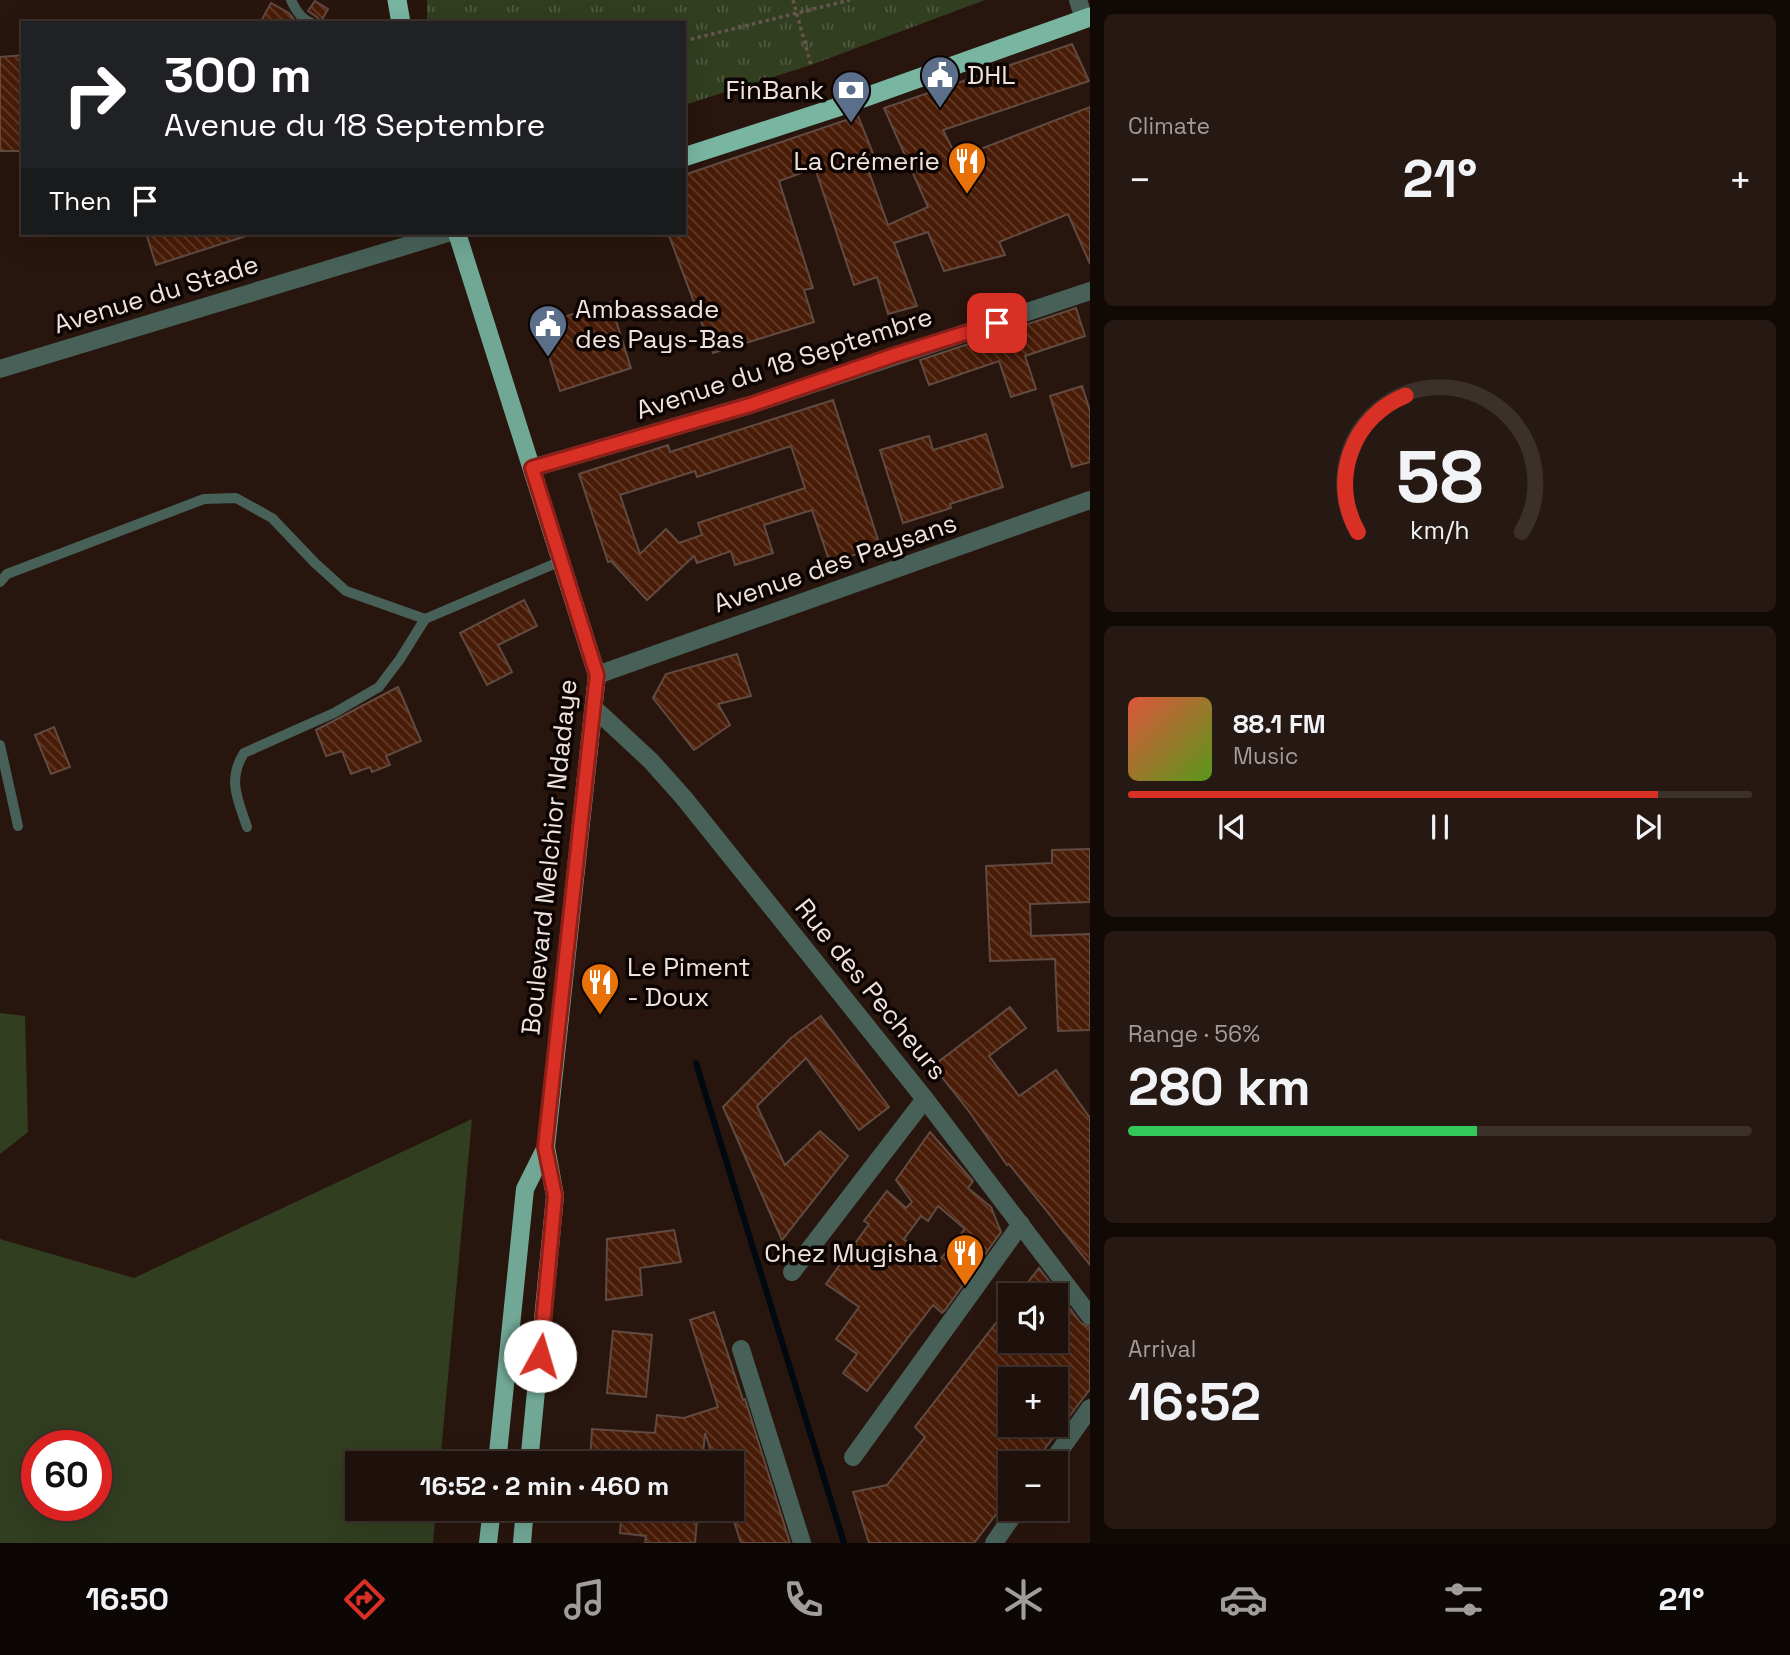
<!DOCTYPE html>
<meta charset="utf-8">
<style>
body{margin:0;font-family:"Space Grotesk",sans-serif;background:#261913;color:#f1f3f6;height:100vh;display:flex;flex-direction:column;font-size:26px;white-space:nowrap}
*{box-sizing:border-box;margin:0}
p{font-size:23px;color:#a19d9c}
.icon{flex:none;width:38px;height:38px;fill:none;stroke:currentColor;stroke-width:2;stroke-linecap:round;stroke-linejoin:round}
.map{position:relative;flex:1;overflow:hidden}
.side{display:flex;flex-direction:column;gap:14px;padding:14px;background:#100906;width:700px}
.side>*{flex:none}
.guide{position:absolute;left:21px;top:21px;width:665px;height:214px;border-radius:0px;box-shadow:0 7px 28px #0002,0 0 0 2px #3c302b;background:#202124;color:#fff;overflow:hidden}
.fabs{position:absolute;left:998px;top:1283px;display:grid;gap:14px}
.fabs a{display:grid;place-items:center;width:70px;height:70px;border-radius:0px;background:#1e100a;box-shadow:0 7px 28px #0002,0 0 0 2px #3c302b;font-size:35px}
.speed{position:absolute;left:21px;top:1430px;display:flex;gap:14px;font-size:35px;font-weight:700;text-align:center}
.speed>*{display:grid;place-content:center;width:91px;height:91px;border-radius:50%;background:#1e100a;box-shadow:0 7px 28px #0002,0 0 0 2px #3c302b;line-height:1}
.speed .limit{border:10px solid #d22;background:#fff;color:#111}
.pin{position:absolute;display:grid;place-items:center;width:60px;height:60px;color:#fff;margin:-30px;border-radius:14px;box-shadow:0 4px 10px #0006}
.me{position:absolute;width:77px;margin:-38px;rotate:6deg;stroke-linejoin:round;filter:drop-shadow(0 0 5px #0008)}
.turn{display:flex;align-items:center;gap:24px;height:147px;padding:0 28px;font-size:32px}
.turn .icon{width:91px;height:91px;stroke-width:2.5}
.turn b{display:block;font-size:49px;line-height:60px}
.then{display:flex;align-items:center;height:66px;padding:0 28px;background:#0003;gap:14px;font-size:26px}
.big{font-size:52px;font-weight:800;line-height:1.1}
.side .tile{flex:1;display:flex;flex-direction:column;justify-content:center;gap:10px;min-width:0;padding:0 24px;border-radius:10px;background:#261913}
.side .dial{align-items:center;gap:0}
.dial svg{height:182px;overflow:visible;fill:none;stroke:#3c302b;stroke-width:7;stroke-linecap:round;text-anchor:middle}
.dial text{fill:#f1f3f6;stroke:none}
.song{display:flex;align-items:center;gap:21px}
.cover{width:84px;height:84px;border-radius:10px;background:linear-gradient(135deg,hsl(10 70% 55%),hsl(90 70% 35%))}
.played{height:7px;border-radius:4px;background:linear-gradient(90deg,#d93025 85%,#3c302b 85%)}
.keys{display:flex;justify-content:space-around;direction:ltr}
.heat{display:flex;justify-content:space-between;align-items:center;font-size:38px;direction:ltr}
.charge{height:10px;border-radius:5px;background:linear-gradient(90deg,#34c759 56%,#3c302b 0)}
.trip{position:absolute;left:345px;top:1451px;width:399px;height:70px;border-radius:0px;background:#1e100a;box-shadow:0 7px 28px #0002,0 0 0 2px #3c302b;font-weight:800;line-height:70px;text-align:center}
.tabs{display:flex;height:112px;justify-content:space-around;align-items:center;background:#0c0604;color:#a19d9c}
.tabs .icon{width:49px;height:49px}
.tabs .on{color:#d93025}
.tabs b{font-size:32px;color:#f1f3f6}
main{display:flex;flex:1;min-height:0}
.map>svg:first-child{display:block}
.grass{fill:#323e20;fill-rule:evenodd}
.park{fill:url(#park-tufts)}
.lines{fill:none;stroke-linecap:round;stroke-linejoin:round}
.stream{stroke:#000910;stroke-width:6}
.building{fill:url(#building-back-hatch);stroke:#614b41;stroke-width:2;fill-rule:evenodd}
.path{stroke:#67554e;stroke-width:3.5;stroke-dasharray:3.5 3.5;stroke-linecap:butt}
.service{stroke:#476158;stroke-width:10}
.minor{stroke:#476158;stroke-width:18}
.tertiary{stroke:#476158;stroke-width:18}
.primary{stroke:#71a895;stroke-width:18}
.trunk{stroke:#79b6a2;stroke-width:19}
.route-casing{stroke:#8d1f18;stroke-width:18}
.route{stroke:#d93025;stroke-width:12}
.labels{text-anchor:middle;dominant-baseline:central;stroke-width:7;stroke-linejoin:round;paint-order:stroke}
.poi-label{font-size:26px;fill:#efe1db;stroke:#0b0402;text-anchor:start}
.street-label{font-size:26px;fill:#efe1db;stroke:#0b0402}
</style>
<main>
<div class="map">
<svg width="1090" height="1543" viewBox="0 0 1090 1543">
<defs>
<pattern id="park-tufts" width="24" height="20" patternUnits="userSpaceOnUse" patternTransform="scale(1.75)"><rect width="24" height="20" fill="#323e20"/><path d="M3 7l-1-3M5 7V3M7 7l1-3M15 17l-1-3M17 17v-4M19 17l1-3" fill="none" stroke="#505a40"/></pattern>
<pattern id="building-back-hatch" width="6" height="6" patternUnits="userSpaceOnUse" patternTransform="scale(1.75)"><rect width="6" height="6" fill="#491c07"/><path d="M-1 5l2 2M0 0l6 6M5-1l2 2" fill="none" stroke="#643d2b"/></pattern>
</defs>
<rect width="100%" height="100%" fill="#28150d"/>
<g class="grass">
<polygon points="0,1013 25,1016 28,1132 0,1154"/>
<path d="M472 1119 440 1463H357V1508L436 1509 433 1543H0V1239L134 1278ZM37 1446H96V1505H37Z"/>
</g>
<polygon class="park" points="427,0 985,0 811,65 684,105 684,23 427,23"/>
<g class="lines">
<polyline class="stream" points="696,1063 844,1543"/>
</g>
<g class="building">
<polygon points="315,1 328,9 320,23 318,18 308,11"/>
<polygon points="271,3 289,13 297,23 260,23"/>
<polygon points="1072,44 1089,81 943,130 957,158 1090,107 1090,264 1068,214 999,242 1005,255 944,271 928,232 894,243 917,306 888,314 877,277 854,285 815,168 779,181 813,288 804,290 814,322 713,353 668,233 684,233 684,175 858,116 878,166 868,169 888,225 928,207 884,108"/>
<polygon points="23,55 23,151 0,151 0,57"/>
<polygon points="146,233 245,233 246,236 156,265"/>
<polygon points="610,302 631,368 560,391 539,325"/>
<polygon points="1076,308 1085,336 1025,356 1036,389 1011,397 999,361 929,385 920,360"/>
<polygon points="1082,386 1090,411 1090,462 1072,467 1050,396"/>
<path d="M833 400 880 546 830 563 812 510 764 525 773 553 735 565 731 551 697 563 694 556 647 600 611 561 608 562 579 474 668 445 670 452ZM791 446 805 488 698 523 702 535 679 543 666 529 640 554 620 495 695 471 697 477Z"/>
<polygon points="986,434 1003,487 950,504 951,508 903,523 880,450 929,436 933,450"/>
<polygon points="524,600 537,626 498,645 512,672 487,685 460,633"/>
<polygon points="737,654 751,696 718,704 730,725 694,750 653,698 666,674"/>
<polygon points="398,687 421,741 386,756 390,765 372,772 370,767 351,774 342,751 326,756 316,730"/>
<polygon points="54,727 70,767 51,774 35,735"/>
<polygon points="1090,849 1090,902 1030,904 1031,936 1090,934 1090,1030 1058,1031 1055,959 990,961 986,866 1052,863 1052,850"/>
<polygon points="1010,1007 1026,1028 989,1056 1019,1096 1056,1070 1090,1118 1090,1265 1009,1164 1007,1165 968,1110 933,1066"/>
<polygon points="821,1016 889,1107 859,1130 806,1058 757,1106 785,1165 820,1131 848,1156 782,1240 723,1107 791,1038"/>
<path d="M930 1132 973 1181 968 1188 991 1207 1001 1232 945 1310 942 1313 933 1305 867 1391 843 1373 857 1354 836 1339 859 1307 826 1284 869 1224 864 1221 887 1191 906 1208 912 1202 896 1180ZM938 1206 965 1229 935 1266 904 1239 921 1216 928 1221Z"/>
<polygon points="674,1230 681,1262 640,1268 642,1295 606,1300 607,1239"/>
<path d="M1039 1268 1081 1323 1090 1327V1389L1034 1463H1010V1496L974 1543H869L853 1492 887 1485 925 1437 915 1427 1010 1305V1340H1055V1295H1018ZM1010 1379H1055V1424H1010Z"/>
<polygon points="714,1312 743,1400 745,1399 790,1543 741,1543 732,1515 732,1463 715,1463 705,1433 702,1463 590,1463 592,1429 655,1433 657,1415 684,1418 718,1407 690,1320"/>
<polygon points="613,1331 652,1335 646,1397 607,1393"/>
<polygon points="622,1508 698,1508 695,1543 645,1543 646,1536 620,1533"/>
</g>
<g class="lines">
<g class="path">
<polyline points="793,0 811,65"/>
<polyline points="684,41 850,0"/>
</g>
<g class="service">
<path d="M291 0C295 9 302 20 312 23"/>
<polyline points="0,582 7,574 204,499 236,498 272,518 315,563 346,591 425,619"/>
<polyline points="0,745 18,826"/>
<path d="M247 827C238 800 227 780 244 753L334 713 379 687 400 659 425 619 561 561"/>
</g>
<g class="minor">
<polyline points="1078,0 1084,19"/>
<polyline points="532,468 750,405 1090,291"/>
<polyline points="597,675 1090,500"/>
<polyline points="594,708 651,761 684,798 925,1099 1090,1316"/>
<polyline points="792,1272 925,1099"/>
<polyline points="741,1349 802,1543"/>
<polyline points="853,1457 1021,1224"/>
<polyline points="1051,1463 1090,1408"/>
<polyline points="994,1543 1018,1508"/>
</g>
<polyline class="tertiary" points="0,369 448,233"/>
<g class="primary">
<polyline points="457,233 597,675 546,1147 555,1196 529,1463"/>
<polyline points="497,1463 525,1189 546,1147"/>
<polyline points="488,1543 492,1508"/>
<polyline points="522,1543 525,1508"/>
</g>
<g class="trunk">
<polyline points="397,0 401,23"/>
<polyline points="684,157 835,108 1090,17"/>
</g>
</g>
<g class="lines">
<g class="route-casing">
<polyline id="route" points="540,1356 555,1196 545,1147 597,675 532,468 750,405 895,355 997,323"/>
</g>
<use href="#route" class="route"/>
</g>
<defs>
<g id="civic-pin" transform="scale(2.0125)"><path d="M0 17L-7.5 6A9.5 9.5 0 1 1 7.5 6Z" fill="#5c6f8a" stroke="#0b0402"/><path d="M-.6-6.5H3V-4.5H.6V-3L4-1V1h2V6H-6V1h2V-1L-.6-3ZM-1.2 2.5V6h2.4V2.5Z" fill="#fff"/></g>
<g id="bank-pin" transform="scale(2.0125)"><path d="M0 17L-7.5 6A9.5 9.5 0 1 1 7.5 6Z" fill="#5c6f8a" stroke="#0b0402"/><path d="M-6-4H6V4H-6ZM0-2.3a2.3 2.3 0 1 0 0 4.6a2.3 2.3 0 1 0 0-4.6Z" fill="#fff"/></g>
<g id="restaurant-pin" transform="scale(2.0125)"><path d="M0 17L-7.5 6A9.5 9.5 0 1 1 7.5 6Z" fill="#e8710a" stroke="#0b0402"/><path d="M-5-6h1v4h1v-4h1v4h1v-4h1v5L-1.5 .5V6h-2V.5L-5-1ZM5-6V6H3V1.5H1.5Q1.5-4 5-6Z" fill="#fff"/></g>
</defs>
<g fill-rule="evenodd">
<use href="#civic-pin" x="940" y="75"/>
<use href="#bank-pin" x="851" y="90"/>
<use href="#restaurant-pin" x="967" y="161"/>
<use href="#civic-pin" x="548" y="324"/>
<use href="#restaurant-pin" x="600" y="982"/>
<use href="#restaurant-pin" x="965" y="1253"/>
</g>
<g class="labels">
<g class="poi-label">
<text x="967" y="75">DHL</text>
<text x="824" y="90" text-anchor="end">FinBank</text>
<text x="940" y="161" text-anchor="end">La Crémerie</text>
<text x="575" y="309">Ambassade<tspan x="575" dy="30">des Pays-Bas</tspan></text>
<text x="627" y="967">Le Piment<tspan x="627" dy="30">- Doux</tspan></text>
<text x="938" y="1253" text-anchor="end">Chez Mugisha</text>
</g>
<g class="street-label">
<text transform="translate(156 294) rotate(-17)">Avenue du Stade</text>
<text transform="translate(784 363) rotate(-18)">Avenue du 18 Septembre</text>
<text transform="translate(835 563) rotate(-19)">Avenue des Paysans</text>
<text transform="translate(549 857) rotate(-84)">Boulevard Melchior Ndadaye</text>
<text transform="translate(871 989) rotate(51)">Rue des Pecheurs</text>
</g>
</g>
</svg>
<div class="fabs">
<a><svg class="icon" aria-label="sound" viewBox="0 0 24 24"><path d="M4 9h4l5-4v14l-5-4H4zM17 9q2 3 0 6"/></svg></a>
<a>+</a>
<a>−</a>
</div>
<div class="speed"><div class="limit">60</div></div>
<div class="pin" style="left:997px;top:323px;background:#d93025"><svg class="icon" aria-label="arrive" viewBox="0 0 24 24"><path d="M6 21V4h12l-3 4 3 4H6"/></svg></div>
<svg class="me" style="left:540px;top:1356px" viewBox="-20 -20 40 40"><circle r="19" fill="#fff"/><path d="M0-13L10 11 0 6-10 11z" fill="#d93025"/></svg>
<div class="trip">16:52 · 2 min · 460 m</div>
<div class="guide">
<div class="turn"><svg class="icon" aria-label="right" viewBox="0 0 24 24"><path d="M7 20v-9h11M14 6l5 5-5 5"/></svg><div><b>300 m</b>Avenue du 18 Septembre</div></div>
<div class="then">Then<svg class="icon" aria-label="arrive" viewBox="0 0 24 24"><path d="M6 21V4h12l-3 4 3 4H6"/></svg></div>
</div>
</div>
<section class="side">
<div class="tile"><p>Climate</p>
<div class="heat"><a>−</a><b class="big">21°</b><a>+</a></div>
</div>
<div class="tile dial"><svg viewBox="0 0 100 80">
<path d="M14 69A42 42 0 1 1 86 69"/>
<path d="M14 69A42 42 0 0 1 35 9" stroke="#d93025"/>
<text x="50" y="56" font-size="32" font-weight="700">58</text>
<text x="50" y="72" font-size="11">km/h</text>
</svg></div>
<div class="tile">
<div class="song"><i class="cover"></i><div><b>88.1 FM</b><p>Music</p></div></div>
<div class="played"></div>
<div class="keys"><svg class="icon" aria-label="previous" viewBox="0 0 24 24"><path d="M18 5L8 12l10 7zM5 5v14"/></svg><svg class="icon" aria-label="pause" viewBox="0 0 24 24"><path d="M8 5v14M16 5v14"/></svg><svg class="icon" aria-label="next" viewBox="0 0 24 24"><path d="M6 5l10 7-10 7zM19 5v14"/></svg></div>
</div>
<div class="tile"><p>Range · 56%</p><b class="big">280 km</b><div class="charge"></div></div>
<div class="tile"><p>Arrival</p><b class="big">16:52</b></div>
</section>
</main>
<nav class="tabs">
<b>16:50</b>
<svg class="icon on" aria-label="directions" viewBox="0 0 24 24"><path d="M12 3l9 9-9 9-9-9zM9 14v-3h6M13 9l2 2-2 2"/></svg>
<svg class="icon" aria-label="music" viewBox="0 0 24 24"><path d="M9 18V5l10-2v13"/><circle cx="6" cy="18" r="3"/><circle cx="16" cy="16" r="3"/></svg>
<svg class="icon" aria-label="phone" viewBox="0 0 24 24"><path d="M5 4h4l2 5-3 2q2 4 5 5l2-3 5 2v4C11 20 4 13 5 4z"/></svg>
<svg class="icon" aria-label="climate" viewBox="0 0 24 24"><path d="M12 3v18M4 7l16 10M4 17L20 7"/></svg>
<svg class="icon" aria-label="car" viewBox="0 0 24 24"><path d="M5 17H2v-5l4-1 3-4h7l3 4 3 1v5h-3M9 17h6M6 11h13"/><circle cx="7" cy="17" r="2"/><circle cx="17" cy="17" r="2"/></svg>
<svg class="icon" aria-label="filters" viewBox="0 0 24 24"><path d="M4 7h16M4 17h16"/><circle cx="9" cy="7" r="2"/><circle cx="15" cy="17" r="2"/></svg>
<b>21°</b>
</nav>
